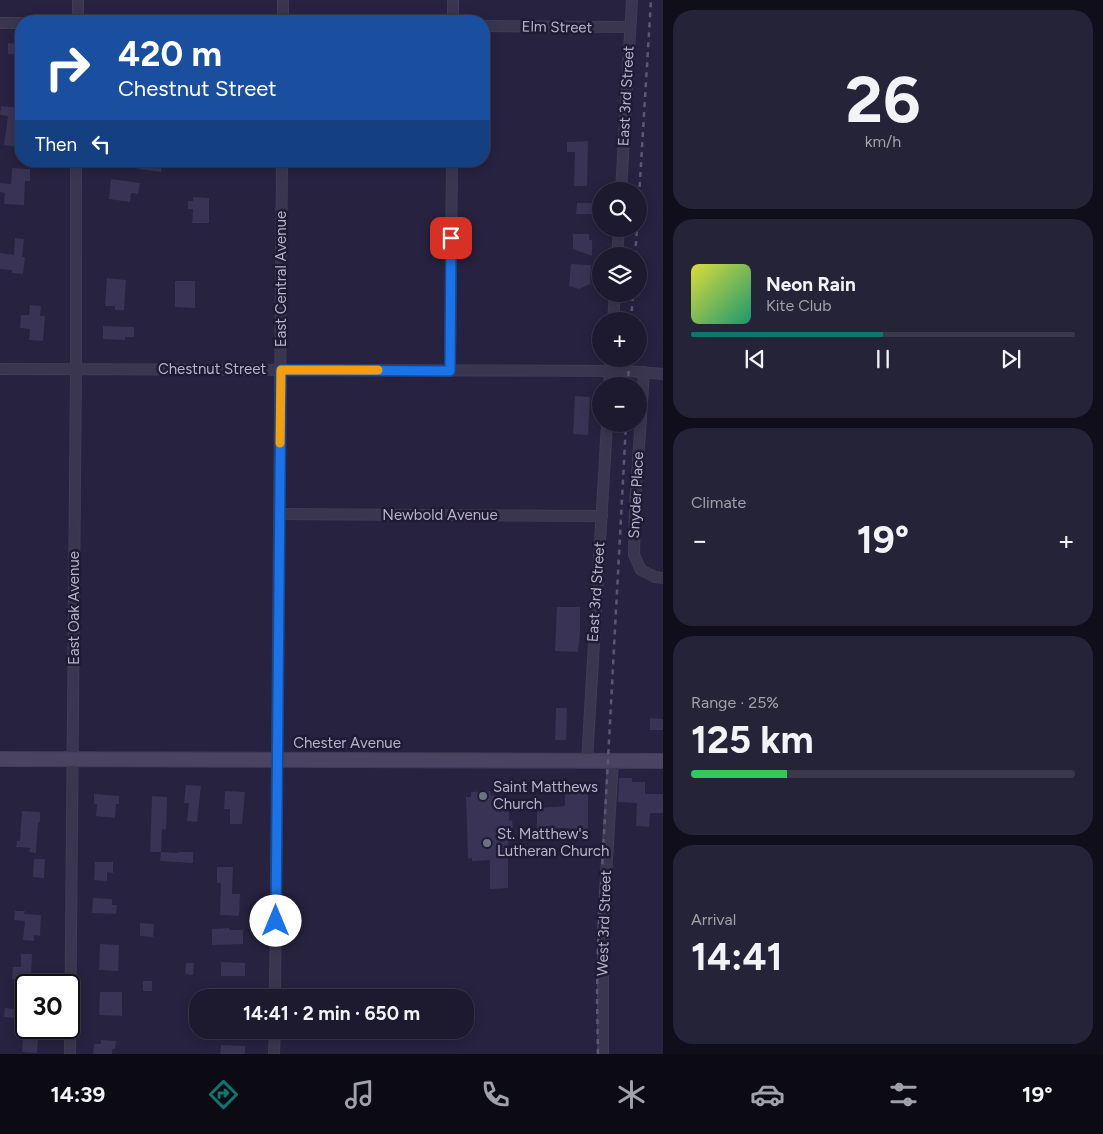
<!DOCTYPE html>
<meta charset="utf-8">
<style>
body{margin:0;font-family:Figtree,sans-serif;background:#252337;color:#f1f3f6;height:100vh;display:flex;flex-direction:column;font-size:19px;white-space:nowrap}
*{box-sizing:border-box;margin:0}
p{font-size:16px;color:#a0a1aa}
.icon{flex:none;width:28px;height:28px;fill:none;stroke:currentColor;stroke-width:2;stroke-linecap:round;stroke-linejoin:round}
.map{position:relative;flex:1;overflow:hidden}
.details{display:flex;flex-direction:column;gap:10px;padding:10px;background:#100e1a;width:440px}
.details>*{flex:none}
.guide{position:absolute;left:15px;top:15px;width:475px;height:152px;border-radius:20px;box-shadow:0 2px 12px #0003,0 0 0 1px #3b384b;background:#1a4fa0;color:#fff;overflow:hidden}
.controls{position:absolute;left:592px;top:182px;display:grid;gap:10px}
.controls a{display:grid;place-items:center;width:55px;height:55px;border-radius:50%;background:#1d1a2f;box-shadow:0 2px 12px #0003,0 0 0 1px #3b384b;font-size:25px}
.speed{position:absolute;left:15px;top:974px;display:flex;gap:10px;font-size:25px;font-weight:700;text-align:center}
.speed>*{display:grid;place-content:center;width:65px;height:65px;border-radius:50%;background:#1d1a2f;box-shadow:0 2px 12px #0003,0 0 0 1px #3b384b;line-height:1}
.speed .limit{border:2px solid #111;border-radius:8px;background:#fff;color:#111}
.pin{position:absolute;display:grid;place-items:center;width:42px;height:42px;color:#fff;margin:-21px;border-radius:10px;box-shadow:0 2px 8px #0006}
.me{position:absolute;width:55px;margin:-28px;rotate:0deg;stroke-linejoin:round;filter:drop-shadow(0 0 4px #0008)}
.turn{display:flex;align-items:center;gap:18px;height:105px;padding:0 20px;font-size:22px}
.turn .icon{width:65px;height:65px;stroke-width:2.5}
.turn b{display:block;font-size:35px;line-height:42px}
.then{display:flex;align-items:center;height:48px;padding:0 20px;background:#0003;gap:10px;font-size:19px}
.big{font-size:38px;font-weight:700;line-height:1.1}
.details .card{flex:1;display:flex;flex-direction:column;justify-content:center;gap:8px;min-width:0;padding:0 18px;border-radius:20px;background:#252337}
.details .dial{align-items:center;gap:0}
.dial b{font-size:65px;line-height:1}
.song{display:flex;align-items:center;gap:15px}
.cover{width:60px;height:60px;border-radius:8px;background:linear-gradient(135deg,hsl(60 70% 55%),hsl(160 70% 35%))}
.played{height:5px;border-radius:2px;background:linear-gradient(90deg,#0f766e 50%,#3b384b 50%)}
.keys{display:flex;justify-content:space-around;direction:ltr}
.heat{display:flex;justify-content:space-between;align-items:center;font-size:28px;direction:ltr}
.charge{height:8px;border-radius:4px;background:linear-gradient(90deg,#34c759 25%,#3b384b 0)}
.trip{position:absolute;left:189px;top:989px;width:285px;height:50px;border-radius:20px;background:#1d1a2f;box-shadow:0 2px 12px #0003,0 0 0 1px #3b384b;font-weight:700;line-height:50px;text-align:center}
.dock{display:flex;height:80px;justify-content:space-around;align-items:center;background:#0c0a13;color:#a0a1aa}
.dock .icon{width:35px;height:35px}
.dock .on{color:#0f766e}
.dock b{font-size:22px;color:#f1f3f6}
main{display:flex;flex:1;min-height:0}
.map>svg:first-child{display:block}
.building{fill:#393355}
.lines{fill:none;stroke-linecap:round;stroke-linejoin:round}
.street-casing{stroke:#413c55;stroke-width:12}
.secondary-casing{stroke:#413c55;stroke-width:16}
.street{stroke:#3a364f;stroke-width:10}
.secondary{stroke:#4a4362;stroke-width:14}
.rail{stroke:#5d5776;stroke-width:2.5;stroke-dasharray:5 5;stroke-linecap:butt}
.route-casing{stroke:#114b97;stroke-width:12}
.route{stroke:#1a73e8;stroke-width:9}
.slow{stroke:#f59e0b;stroke-width:9}
.worship-dot{fill:#6b7280;stroke:#1f1b34;stroke-width:2}
.labels{text-anchor:middle;dominant-baseline:central;stroke-width:5;stroke-linejoin:round;paint-order:stroke}
.street-label{font-size:15px;fill:#b7b2ca;stroke:#1f1b34}
.poi-label{font-size:15px;fill:#b7b2ca;stroke:#1f1b34;text-anchor:start}
</style>
<main>
<div class="map">
<svg width="663" height="1054" viewBox="0 0 663 1054">
<rect width="100%" height="100%" fill="#27223f"/>
<g class="building">
<polygon points="8,43 21,44 21,55 8,54"/>
<polygon points="1,106 21,108 21,147 4,145 8,116 0,115"/>
<polygon points="588,141 587,186 574,186 575,152 567,152 567,142"/>
<polygon points="140,161 162,161 161,172 139,169"/>
<polygon points="12,168 30,169 30,181 25,181 24,205 4,204 5,193 0,192 0,183 11,184"/>
<polygon points="111,179 140,183 138,194 131,193 130,202 109,199"/>
<polygon points="193,197 209,198 209,223 192,223 193,209 188,209 188,201 193,201"/>
<polygon points="577,203 601,203 601,214 576,214"/>
<polygon points="573,234 589,234 589,240 592,240 592,256 573,249"/>
<polygon points="15,238 24,239 22,257 25,257 23,274 12,273 12,270 0,269 0,253 14,255"/>
<polygon points="571,264 591,265 590,284 579,289 569,286"/>
<polygon points="107,278 126,280 124,310 115,310 115,306 105,306"/>
<polygon points="175,281 195,281 195,308 175,307"/>
<polygon points="30,305 41,306 40,316 45,316 43,341 29,340 30,329 20,328 21,315 29,315"/>
<polygon points="103,326 134,327 134,337 125,337 125,340 103,339"/>
<polygon points="575,396 590,397 588,435 573,434"/>
<polygon points="557,607 580,607 580,632 578,652 555,651"/>
<polygon points="556,708 567,708 566,740 555,740"/>
<polygon points="650,718 663,719 663,730 650,730"/>
<polygon points="619,778 632,778 632,782 645,782 645,794 663,794 663,813 650,813 649,827 636,826 637,803 618,802"/>
<polygon points="565,784 588,784 588,838 565,838 565,828 537,828 537,808 565,806"/>
<polygon points="186,785 201,786 197,822 187,821 189,803 184,803"/>
<polygon points="225,791 245,792 242,824 230,824 230,809 224,809"/>
<polygon points="490,791 491,796 494,795 496,810 509,809 509,821 512,820 513,828 509,828 510,842 508,842 508,888 490,889 490,860 476,861 472,861 472,858 468,859 466,797 471,797 471,792"/>
<polygon points="94,794 119,796 119,804 116,804 115,818 96,816 97,804 94,804"/>
<polygon points="152,796 167,797 166,830 162,829 161,852 150,852"/>
<polygon points="22,811 40,812 40,822 38,822 36,853 29,852 30,848 16,847 17,841 20,841"/>
<polygon points="161,852 178,853 178,852 193,852 193,863 160,861"/>
<polygon points="34,859 45,859 44,878 33,877"/>
<polygon points="95,862 113,862 113,873 107,872 107,881 94,880"/>
<polygon points="217,867 233,867 232,894 240,894 239,916 220,915 221,883 217,883"/>
<polygon points="93,898 112,899 112,905 117,905 116,914 92,913"/>
<polygon points="15,911 25,911 24,914 41,915 40,936 34,935 34,941 23,940 25,921 14,920"/>
<polygon points="140,923 154,924 153,937 140,936"/>
<polygon points="229,928 229,930 243,930 243,944 212,945 212,929"/>
<polygon points="100,944 119,945 118,971 99,970"/>
<polygon points="21,954 32,954 31,976 22,975 22,979 12,979 13,967 21,967"/>
<polygon points="221,962 245,963 245,976 221,976"/>
<polygon points="186,963 194,963 193,975 185,974"/>
<rect x="143" y="981" width="9" height="10"/>
<polygon points="211,989 241,990 241,998 210,998"/>
<polygon points="100,992 122,992 122,1016 99,1015"/>
<polygon points="5,1008 26,1010 26,1019 4,1017"/>
<polygon points="23,1038 38,1039 37,1053 22,1052"/>
<polygon points="101,1040 116,1041 115,1049 112,1049 112,1054 93,1054 94,1044 101,1044"/>
<polygon points="221,1045 245,1046 245,1054 220,1054"/>
</g>
<g class="lines">
<g class="street-casing">
<g id="street">
<polyline points="78,21 78,0"/>
<polyline points="283,21 283,0"/>
<polyline points="453,21 453,0"/>
<polyline points="0,23 21,23"/>
<polyline points="484,26 630,27"/>
<polyline points="621,191 632,0"/>
<polyline points="617,256 619,229"/>
<polyline points="613,321 615,294"/>
<polyline points="0,369 628,371 663,374"/>
<polyline points="450,371 452,161"/>
<polyline points="644,372 635,507 634,555 641,570 655,577 663,578"/>
<polyline points="609,386 611,359"/>
<polyline points="279,514 602,516"/>
<polyline points="587,761 607,424"/>
<polyline points="275,998 282,161"/>
<polyline points="70,1054 76,369 76,161"/>
<polyline points="274,1054 275,1030"/>
<polyline points="603,1054 603,925 613,761"/>
</g>
</g>
<g class="secondary-casing">
<polyline id="secondary" points="0,759 663,761"/>
</g>
<use href="#street" class="street"/>
<use href="#secondary" class="secondary"/>
<g class="rail">
<polyline points="639,197 651,0"/>
<polyline points="635,256 637,229"/>
<polyline points="631,321 633,294"/>
<polyline points="628,386 629,359"/>
<polyline points="598,1054 597,995 598,946 626,424"/>
</g>
</g>
<g class="lines">
<g class="route-casing">
<polyline id="route" points="276,921 281,370 450,371 451,238"/>
</g>
<use href="#route" class="route"/>
<polyline class="slow" points="280,443 281,370 378,370"/>
</g>
<g class="worship-dot">
<circle cx="483" cy="796" r="5"/>
<circle cx="487" cy="843" r="5"/>
</g>
<g class="labels">
<g class="street-label">
<text transform="translate(557 27) rotate(1)">Elm Street</text>
<text transform="translate(626 96) rotate(-87)">East 3rd Street</text>
<text transform="translate(281 279) rotate(-90)">East Central Avenue</text>
<text x="212" y="369">Chestnut Street</text>
<text transform="translate(636 495) rotate(-87)">Snyder Place</text>
<text x="440" y="515">Newbold Avenue</text>
<text transform="translate(596 592) rotate(-86)">East 3rd Street</text>
<text transform="translate(74 608) rotate(-90)">East Oak Avenue</text>
<text x="347" y="743">Chester Avenue</text>
<text transform="translate(604 923) rotate(-88)">West 3rd Street</text>
</g>
<g class="poi-label">
<text x="493" y="787">Saint Matthews<tspan x="493" dy="17">Church</tspan></text>
<text x="497" y="834">St. Matthew's<tspan x="497" dy="17">Lutheran Church</tspan></text>
</g>
</g>
</svg>
<div class="controls">
<a><svg class="icon" aria-label="search" viewBox="0 0 24 24"><circle cx="10" cy="10" r="6"/><path d="M15 15l6 6"/></svg></a>
<a><svg class="icon" aria-label="layers" viewBox="0 0 24 24"><path d="M12 4l9 5-9 5-9-5zM3 14l9 5 9-5"/></svg></a>
<a>+</a>
<a>−</a>
</div>
<div class="speed"><div class="limit">30</div></div>
<div class="pin" style="left:451px;top:238px;background:#d93025"><svg class="icon" aria-label="arrive" viewBox="0 0 24 24"><path d="M6 21V4h12l-3 4 3 4H6"/></svg></div>
<svg class="me" style="left:276px;top:921px" viewBox="-20 -20 40 40"><circle r="19" fill="#fff"/><path d="M0-13L10 11 0 6-10 11z" fill="#1a73e8"/></svg>
<div class="trip">14:41 · 2 min · 650 m</div>
<div class="guide">
<div class="turn"><svg class="icon" aria-label="right" viewBox="0 0 24 24"><path d="M7 20v-9h11M14 6l5 5-5 5"/></svg><div><b>420 m</b>Chestnut Street</div></div>
<div class="then">Then<svg class="icon" aria-label="left" viewBox="0 0 24 24"><path d="M17 20v-9H6M10 6l-5 5 5 5"/></svg></div>
</div>
</div>
<section class="details">
<div class="card dial"><b>26</b><p>km/h</p></div>
<div class="card">
<div class="song"><i class="cover"></i><div><b>Neon Rain</b><p>Kite Club</p></div></div>
<div class="played"></div>
<div class="keys"><svg class="icon" aria-label="previous" viewBox="0 0 24 24"><path d="M18 5L8 12l10 7zM5 5v14"/></svg><svg class="icon" aria-label="pause" viewBox="0 0 24 24"><path d="M8 5v14M16 5v14"/></svg><svg class="icon" aria-label="next" viewBox="0 0 24 24"><path d="M6 5l10 7-10 7zM19 5v14"/></svg></div>
</div>
<div class="card"><p>Climate</p>
<div class="heat"><a>−</a><b class="big">19°</b><a>+</a></div>
</div>
<div class="card"><p>Range · 25%</p><b class="big">125 km</b><div class="charge"></div></div>
<div class="card"><p>Arrival</p><b class="big">14:41</b></div>
</section>
</main>
<nav class="dock">
<b>14:39</b>
<svg class="icon on" aria-label="directions" viewBox="0 0 24 24"><path d="M12 3l9 9-9 9-9-9zM9 14v-3h6M13 9l2 2-2 2"/></svg>
<svg class="icon" aria-label="music" viewBox="0 0 24 24"><path d="M9 18V5l10-2v13"/><circle cx="6" cy="18" r="3"/><circle cx="16" cy="16" r="3"/></svg>
<svg class="icon" aria-label="phone" viewBox="0 0 24 24"><path d="M5 4h4l2 5-3 2q2 4 5 5l2-3 5 2v4C11 20 4 13 5 4z"/></svg>
<svg class="icon" aria-label="climate" viewBox="0 0 24 24"><path d="M12 3v18M4 7l16 10M4 17L20 7"/></svg>
<svg class="icon" aria-label="car" viewBox="0 0 24 24"><path d="M5 17H2v-5l4-1 3-4h7l3 4 3 1v5h-3M9 17h6M6 11h13"/><circle cx="7" cy="17" r="2"/><circle cx="17" cy="17" r="2"/></svg>
<svg class="icon" aria-label="filters" viewBox="0 0 24 24"><path d="M4 7h16M4 17h16"/><circle cx="9" cy="7" r="2"/><circle cx="15" cy="17" r="2"/></svg>
<b>19°</b>
</nav>
